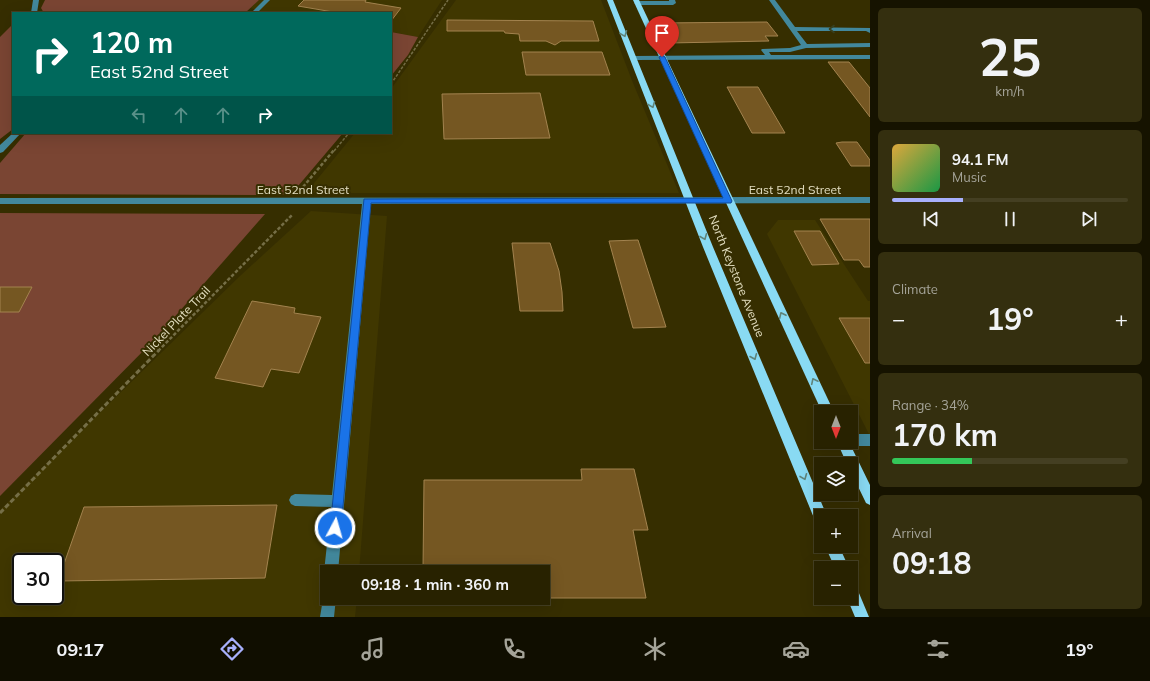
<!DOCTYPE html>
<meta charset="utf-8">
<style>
body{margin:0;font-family:Mulish,sans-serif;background:#342f0f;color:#f1f3f6;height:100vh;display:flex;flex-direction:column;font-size:15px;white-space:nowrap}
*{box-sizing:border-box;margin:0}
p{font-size:13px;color:#a5a499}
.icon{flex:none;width:22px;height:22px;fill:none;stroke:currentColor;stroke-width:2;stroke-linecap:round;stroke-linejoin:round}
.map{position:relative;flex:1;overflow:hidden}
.drawer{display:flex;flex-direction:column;gap:8px;padding:8px;background:#161300;width:280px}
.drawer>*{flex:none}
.guide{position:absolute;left:12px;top:12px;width:380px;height:122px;border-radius:0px;box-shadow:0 4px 16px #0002,0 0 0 1px #443f22;background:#00695c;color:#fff;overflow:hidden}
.needle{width:26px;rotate:180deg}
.controls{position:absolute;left:814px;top:405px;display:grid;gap:8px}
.controls a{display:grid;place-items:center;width:44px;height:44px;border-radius:0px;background:#282200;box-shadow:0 4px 16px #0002,0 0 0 1px #443f22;font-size:20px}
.speed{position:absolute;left:12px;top:553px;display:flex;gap:8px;font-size:20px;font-weight:700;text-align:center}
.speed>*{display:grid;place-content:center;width:52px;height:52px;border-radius:50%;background:#282200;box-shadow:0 4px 16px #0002,0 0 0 1px #443f22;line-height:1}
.speed .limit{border:2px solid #111;border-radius:6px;background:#fff;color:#111}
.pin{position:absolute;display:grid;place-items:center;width:34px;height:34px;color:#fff;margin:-41px -17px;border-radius:50% 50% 50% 0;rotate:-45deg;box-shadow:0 0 4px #0007}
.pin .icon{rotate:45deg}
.me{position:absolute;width:44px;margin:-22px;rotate:6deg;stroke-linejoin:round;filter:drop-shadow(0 0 3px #0008)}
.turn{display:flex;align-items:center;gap:14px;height:84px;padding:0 12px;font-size:18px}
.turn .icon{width:52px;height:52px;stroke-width:2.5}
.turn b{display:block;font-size:28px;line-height:34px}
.lanes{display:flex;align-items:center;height:38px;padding:0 12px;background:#0003;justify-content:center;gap:20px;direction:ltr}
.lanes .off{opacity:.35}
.big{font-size:30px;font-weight:700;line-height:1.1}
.drawer .tile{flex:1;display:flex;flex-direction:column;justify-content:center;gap:6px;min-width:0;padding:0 14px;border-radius:6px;background:#342f0f}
.drawer .dial{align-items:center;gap:0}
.dial b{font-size:52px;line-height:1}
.song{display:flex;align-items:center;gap:12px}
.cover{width:48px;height:48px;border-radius:6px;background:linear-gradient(135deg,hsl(40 70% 55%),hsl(140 70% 35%))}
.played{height:4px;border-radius:2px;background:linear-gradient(90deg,#a8b0fc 30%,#443f22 30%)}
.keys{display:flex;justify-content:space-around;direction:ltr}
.heat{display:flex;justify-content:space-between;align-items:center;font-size:22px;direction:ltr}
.charge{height:6px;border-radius:3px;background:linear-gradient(90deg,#34c759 34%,#443f22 0)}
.trip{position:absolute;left:320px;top:565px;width:230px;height:40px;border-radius:0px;background:#282200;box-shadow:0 4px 16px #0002,0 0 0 1px #443f22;font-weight:700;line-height:40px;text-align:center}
.menu{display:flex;height:64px;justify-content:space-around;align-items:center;background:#100e00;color:#a5a499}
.menu .icon{width:28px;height:28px}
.menu .on{color:#a8b0fc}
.menu b{font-size:18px;color:#f1f3f6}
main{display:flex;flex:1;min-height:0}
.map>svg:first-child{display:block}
.built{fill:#403700;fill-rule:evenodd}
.green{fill:#7a4533}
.building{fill:#755722;stroke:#a3834f}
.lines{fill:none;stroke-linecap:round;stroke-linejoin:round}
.path-far2{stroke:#756e46;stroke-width:1.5;stroke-dasharray:3 1.5;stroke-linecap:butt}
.path-far1{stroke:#756e46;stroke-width:2.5;stroke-dasharray:3.5 2;stroke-linecap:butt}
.path{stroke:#756e46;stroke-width:3;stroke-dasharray:5 2.5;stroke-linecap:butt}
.minor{fill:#42889c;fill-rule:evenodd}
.major{fill:#89daf3;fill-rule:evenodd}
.oneway{stroke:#38401f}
.oneway2{stroke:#60847a}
.route{fill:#1a73e8;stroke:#114b97}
.labels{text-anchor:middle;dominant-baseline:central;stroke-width:4;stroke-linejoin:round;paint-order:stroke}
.street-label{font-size:12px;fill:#e3dec0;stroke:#362e00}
</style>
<main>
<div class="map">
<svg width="870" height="617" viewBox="0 0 870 617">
<rect width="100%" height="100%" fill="#362e00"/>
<g class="built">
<polygon points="259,0 442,0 418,37 391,32 391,13 287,13 265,12 250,8"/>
<polygon points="456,0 601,0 633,83 679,193 306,193 355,133 391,133 391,89"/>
<path d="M311 211 387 216 359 572H327V598H357L355 617H0V510L240 276ZM21 562H55V596H21Z"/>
<polygon points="778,220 815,220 868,301 870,301 870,436 767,234"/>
</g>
<g class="green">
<polygon points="45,0 259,0 245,13 44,13 41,8"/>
<polygon points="13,24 13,129 0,139 0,37"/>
<polygon points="391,32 418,37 408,55 391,76"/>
<polygon points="26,133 343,133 293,192 281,195 0,194 0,163"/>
<polygon points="0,213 265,214 157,337 0,496"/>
</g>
<g class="building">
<polygon points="304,0 366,0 365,2 401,8 391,21 391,13 339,13 298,6"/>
<polygon points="447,20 593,21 599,41 561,41 555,45 546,41 520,41 519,34 505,33 504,31 447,31"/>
<polygon points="767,22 778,36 765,36 769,41 669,43 659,23"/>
<polygon points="522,52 602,52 610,75 526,75"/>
<polygon points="828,62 849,62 870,88 870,117"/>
<polygon points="727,87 758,87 785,133 752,133"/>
<polygon points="540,93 550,138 444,139 442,94"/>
<polygon points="842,142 857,142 870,160 870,166 851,166 836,143"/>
<polygon points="820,219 870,219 870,267 864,267 859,260 844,260"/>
<polygon points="794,231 820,231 839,264 812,265"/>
<polygon points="638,240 666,327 633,328 609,241"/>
<polygon points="512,243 550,243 559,271 562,292 563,311 520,311"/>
<polygon points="0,287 32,287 19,312 0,312"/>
<polygon points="252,301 295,308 294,313 321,317 299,373 271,369 263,387 215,378"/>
<polygon points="839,318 870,318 870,363 865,363"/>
<polygon points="581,469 634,469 648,530 633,530 646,598 543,598 543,572 395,572 395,569 423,569 424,480 582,480"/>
<polygon points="277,505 265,578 58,581 84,507"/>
</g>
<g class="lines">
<g class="path-far2">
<polyline points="391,84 448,0"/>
<polyline points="334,151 349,133"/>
</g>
<g class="path-far1">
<polyline points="303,187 334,150"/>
<polyline points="158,351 292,215"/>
</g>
<polyline class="path" points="0,513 159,350"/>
<g class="minor">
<polygon points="33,0 39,0 37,13 31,13"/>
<polygon points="264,0 270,0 257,13 251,13"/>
<polygon points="669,0 675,0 676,3 673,5 637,5 634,3 637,1 669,1"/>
<polygon points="769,0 775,0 795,27 870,28 870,33 866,31 797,31 807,44 870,43 870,47 806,48 790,52 769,52 771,55 870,55 870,59 633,60 630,58 633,56 765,55 761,50 762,49 790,48 801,45"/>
<polygon points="13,133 21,133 3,152 0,153 0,145"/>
<polygon points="870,197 870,203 371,204 338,572 327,572 327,577 324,572 331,507 295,506 291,504 289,500 291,496 295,494 332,495 362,204 0,204 0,198"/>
<polygon points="851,434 870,434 870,446 851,446 847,444 846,442 851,442"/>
<polygon points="327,592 327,598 336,598 334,617 320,617 324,593"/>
</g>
<g class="major">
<polygon points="607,0 613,0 713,247 827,516 821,516 821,524 816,523 703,247"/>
<polygon points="633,0 639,0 834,412 822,412"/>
<polygon points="837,442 849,442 870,485 870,505 866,503 851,472 851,464 847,464"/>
<polygon points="825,546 839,546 849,568 835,568"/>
<polygon points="851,584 856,586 869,617 855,617 847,598 851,598"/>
</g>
</g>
<defs><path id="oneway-chevron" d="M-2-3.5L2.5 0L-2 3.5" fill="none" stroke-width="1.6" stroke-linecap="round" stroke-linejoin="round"/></defs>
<use class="oneway" href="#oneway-chevron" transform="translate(832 29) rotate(180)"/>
<g class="oneway2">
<use href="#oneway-chevron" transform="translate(624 34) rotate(68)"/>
<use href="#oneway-chevron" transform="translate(652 105) rotate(68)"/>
<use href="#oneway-chevron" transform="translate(704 237) rotate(68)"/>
<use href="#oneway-chevron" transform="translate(782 315) rotate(-115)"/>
<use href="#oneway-chevron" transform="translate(754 357) rotate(67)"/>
<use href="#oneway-chevron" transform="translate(814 381) rotate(-116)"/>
<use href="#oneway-chevron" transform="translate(804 477) rotate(68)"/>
</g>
<polygon class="route" points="662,55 665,57 732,201 731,203 371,203 341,528 340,532 335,534 331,532 330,528 364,199 723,198 659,57"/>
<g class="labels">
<g class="street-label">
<text x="303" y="189">East 52nd Street</text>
<text x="795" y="189">East 52nd Street</text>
<text transform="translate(737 276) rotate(68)">North Keystone Avenue</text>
<text transform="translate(176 321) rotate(-46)">Nickel Plate Trail</text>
</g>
</g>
</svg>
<div class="controls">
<a><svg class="needle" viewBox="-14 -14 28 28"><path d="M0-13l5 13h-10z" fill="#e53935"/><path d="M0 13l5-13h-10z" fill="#a5a499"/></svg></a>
<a><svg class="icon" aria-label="layers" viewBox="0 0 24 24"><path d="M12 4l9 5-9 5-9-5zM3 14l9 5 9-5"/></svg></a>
<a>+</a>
<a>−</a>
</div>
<div class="speed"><div class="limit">30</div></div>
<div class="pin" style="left:662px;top:57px;background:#d93025"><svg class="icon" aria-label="arrive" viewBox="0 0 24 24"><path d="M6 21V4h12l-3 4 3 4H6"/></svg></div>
<svg class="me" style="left:335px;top:528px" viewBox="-20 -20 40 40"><circle r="17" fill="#1a73e8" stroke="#fff" stroke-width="3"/><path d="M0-11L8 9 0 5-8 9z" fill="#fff"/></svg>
<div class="trip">09:18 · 1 min · 360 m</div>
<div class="guide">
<div class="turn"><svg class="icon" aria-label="right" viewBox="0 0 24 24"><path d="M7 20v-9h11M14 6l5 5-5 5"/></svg><div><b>120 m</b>East 52nd Street</div></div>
<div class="lanes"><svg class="icon off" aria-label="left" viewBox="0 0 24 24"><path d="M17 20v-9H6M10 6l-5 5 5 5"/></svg><svg class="icon off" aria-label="ahead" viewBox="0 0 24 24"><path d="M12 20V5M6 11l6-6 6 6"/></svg><svg class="icon off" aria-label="ahead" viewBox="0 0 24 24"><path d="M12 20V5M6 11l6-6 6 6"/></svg><svg class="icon" aria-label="right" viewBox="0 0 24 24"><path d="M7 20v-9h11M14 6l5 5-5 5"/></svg></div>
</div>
</div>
<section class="drawer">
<div class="tile dial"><b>25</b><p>km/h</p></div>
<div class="tile">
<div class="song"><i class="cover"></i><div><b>94.1 FM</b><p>Music</p></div></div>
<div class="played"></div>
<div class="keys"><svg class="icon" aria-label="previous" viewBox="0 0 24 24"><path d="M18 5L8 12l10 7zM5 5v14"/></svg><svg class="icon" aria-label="pause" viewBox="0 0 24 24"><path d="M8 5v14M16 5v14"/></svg><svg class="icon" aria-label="next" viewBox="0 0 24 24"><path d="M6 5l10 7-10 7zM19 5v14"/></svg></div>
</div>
<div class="tile"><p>Climate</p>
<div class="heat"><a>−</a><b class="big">19°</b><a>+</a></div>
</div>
<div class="tile"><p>Range · 34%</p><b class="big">170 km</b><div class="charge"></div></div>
<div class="tile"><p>Arrival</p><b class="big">09:18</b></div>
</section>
</main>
<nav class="menu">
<b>09:17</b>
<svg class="icon on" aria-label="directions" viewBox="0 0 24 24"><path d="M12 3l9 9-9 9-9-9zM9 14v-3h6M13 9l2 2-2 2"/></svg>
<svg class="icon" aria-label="music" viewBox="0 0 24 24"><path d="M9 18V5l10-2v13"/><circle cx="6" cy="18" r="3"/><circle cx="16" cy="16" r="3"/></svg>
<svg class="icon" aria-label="phone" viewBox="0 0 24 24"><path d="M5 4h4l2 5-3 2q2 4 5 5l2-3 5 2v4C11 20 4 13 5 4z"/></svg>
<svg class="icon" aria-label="climate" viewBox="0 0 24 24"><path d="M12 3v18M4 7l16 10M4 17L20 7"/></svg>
<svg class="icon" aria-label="car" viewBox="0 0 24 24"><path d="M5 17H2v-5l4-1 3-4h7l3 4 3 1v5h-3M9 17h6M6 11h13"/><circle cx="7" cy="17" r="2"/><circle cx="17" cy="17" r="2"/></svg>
<svg class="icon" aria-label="filters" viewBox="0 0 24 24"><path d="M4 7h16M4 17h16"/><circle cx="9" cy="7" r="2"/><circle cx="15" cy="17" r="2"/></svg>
<b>19°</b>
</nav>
